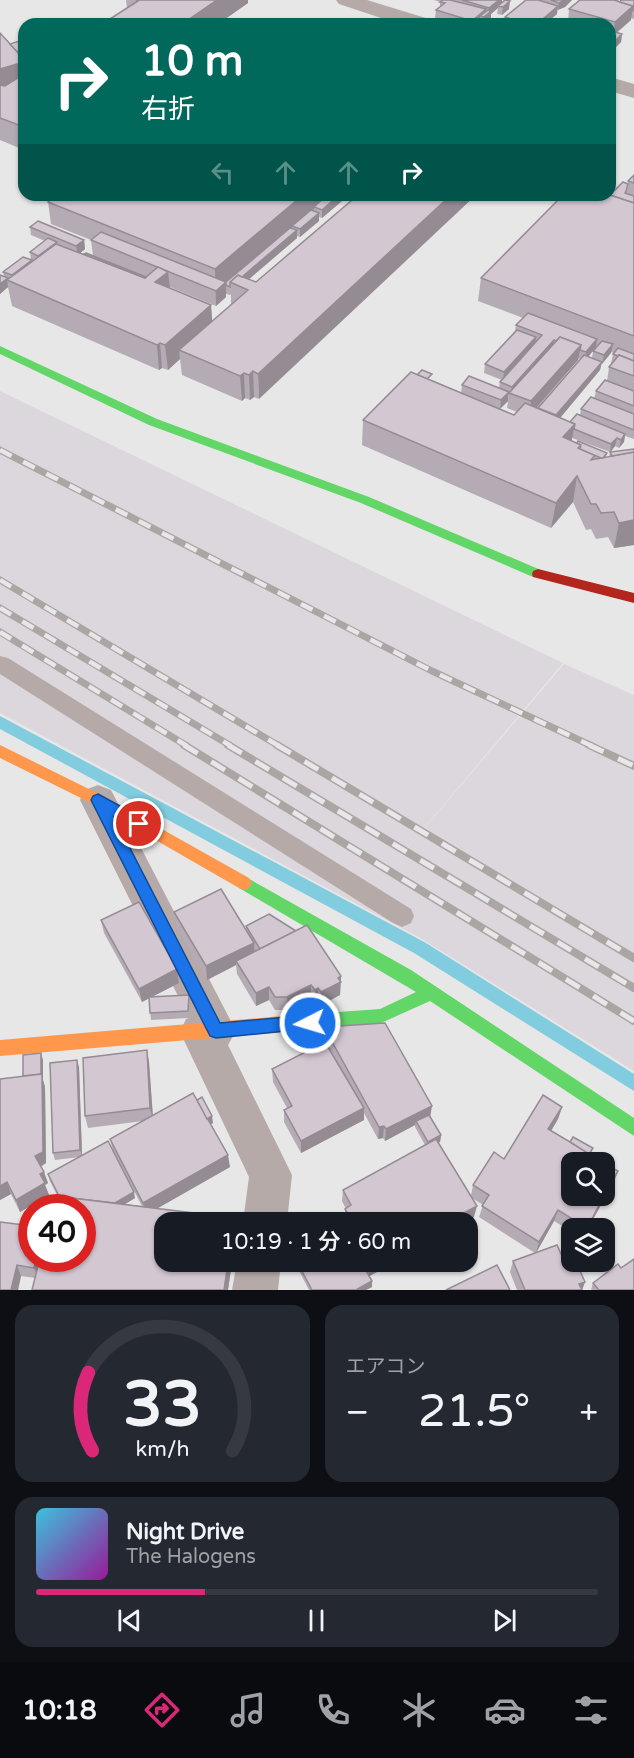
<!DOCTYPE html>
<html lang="ja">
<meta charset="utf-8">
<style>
body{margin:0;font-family:"Varela Round","Noto Sans JP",sans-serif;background:#242831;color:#f1f3f6;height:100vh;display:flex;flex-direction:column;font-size:22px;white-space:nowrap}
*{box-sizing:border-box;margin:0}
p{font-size:20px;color:#9ea1a6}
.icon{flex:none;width:33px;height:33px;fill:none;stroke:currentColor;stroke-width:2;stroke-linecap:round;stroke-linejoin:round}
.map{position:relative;height:1290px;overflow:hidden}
.sheet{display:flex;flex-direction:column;gap:15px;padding:15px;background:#0d0f14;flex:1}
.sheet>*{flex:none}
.hud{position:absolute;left:18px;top:18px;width:598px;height:183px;border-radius:18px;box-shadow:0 2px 4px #0004;background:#00695c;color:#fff;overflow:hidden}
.tools{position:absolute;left:561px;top:1152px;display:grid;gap:12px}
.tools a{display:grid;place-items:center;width:54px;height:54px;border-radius:12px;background:#171b24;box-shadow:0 2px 4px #0004;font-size:30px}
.speed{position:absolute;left:18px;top:1194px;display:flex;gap:12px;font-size:30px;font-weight:700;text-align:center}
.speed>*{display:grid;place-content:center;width:78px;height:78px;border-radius:50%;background:#171b24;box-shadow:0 2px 4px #0004;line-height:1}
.speed .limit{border:9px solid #d22;background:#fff;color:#111}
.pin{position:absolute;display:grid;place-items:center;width:51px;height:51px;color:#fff;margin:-26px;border:3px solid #fff;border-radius:50%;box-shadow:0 2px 6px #0007}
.me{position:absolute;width:66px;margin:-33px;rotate:265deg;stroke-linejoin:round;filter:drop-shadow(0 0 4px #0008)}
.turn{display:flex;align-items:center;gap:21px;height:126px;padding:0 24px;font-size:27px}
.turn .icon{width:78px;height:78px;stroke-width:2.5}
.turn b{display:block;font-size:42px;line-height:51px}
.lanes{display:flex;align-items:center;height:57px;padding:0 24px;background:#0003;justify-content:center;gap:30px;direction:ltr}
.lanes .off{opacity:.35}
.big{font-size:45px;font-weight:600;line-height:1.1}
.sheet .widget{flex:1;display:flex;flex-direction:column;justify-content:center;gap:9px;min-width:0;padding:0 21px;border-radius:18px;background:#242831}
.sheet .dial{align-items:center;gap:0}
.dial svg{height:156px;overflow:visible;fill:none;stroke:#363941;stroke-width:7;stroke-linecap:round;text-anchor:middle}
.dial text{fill:#f1f3f6;stroke:none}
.song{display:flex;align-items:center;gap:18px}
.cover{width:72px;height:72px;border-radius:9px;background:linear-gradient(135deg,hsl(190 70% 55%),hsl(300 70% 35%))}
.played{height:6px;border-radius:3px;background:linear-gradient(90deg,#db2777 30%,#363941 30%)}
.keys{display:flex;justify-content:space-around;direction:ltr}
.heat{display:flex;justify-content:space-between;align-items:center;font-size:33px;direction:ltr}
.sheet .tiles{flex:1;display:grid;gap:15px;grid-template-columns:1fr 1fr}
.widget:last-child{grid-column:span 2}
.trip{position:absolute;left:154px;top:1212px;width:324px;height:60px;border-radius:18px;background:#171b24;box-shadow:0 2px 4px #0004;font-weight:600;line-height:60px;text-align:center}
.menu{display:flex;height:96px;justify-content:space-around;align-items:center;background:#090b0e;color:#9ea1a6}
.menu .icon{width:42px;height:42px}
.menu .active{color:#db2777}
.menu b{font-size:27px;color:#f1f3f6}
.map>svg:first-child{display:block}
.built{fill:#dcd7dc}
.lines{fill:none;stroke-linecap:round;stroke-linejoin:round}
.stream{fill:#81ccde;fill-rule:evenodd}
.lane{fill:#b5aaa7;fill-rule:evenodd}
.street{fill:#b5aaa7;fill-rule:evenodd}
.fast{fill:#63d668;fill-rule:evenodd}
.slow{fill:#ff974d;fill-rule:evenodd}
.jam{fill:#b3261e;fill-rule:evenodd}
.rail-far1-casing{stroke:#aba5a4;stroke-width:7}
.rail-casing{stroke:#aba5a4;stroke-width:8}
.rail-far1{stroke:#e8e6e8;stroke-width:4.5;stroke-dasharray:13;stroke-linecap:butt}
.rail{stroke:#e8e6e8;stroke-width:5;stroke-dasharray:16;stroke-linecap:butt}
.wall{fill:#b5abb5;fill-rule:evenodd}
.shaded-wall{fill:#948b93}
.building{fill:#d3c7d2;stroke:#948b93;stroke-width:1.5}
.route{fill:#1a73e8;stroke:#114b97;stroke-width:1.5}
</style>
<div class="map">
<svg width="634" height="1290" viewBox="0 0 634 1290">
<rect width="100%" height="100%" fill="#e7e7e7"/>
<polygon class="built" points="0,391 563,663 378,883 564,664 634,695 634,1071 422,939 0,713"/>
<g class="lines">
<polygon class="stream" points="0,716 426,943 634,1074 634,1091 414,953 0,729"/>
<polygon class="lane" points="0,656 8,658 411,909 414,916 411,923 402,927 393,923 0,674"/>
<g class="street">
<polygon points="336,0 367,0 429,19 432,24 399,24 339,4"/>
<polygon points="610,77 634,84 634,98 610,91"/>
<polygon points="98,785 111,790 236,1031 228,1045 292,1175 287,1222 243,1222 249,1177 180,1032 186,1019 189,1018 80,800 85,790"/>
<polygon points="237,1262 281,1262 278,1290 232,1290"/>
</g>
<g class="fast">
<polygon points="0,346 157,419 369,497 543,571 544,574 543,577 533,577 361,503 149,425 0,354"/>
<polygon points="244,876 411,970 634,1118 634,1136 430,1001 381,1023 282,1032 276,1029 274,1024 276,1019 282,1016 380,1009 416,992 239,888 236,883 239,878"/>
</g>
<g class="slow">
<polygon points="0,745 103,796 249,878 252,883 249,888 244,890 239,888 93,804 0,758"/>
<polygon points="282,1016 288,1019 290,1024 288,1029 282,1032 0,1056 0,1040"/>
</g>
<polygon class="jam" points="538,569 634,593 634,603 533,577 532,574 533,571"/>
<g class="rail-far1-casing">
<g id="rail-far1">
<polyline points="0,450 432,671 592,746"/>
<polyline points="0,580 279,746"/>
<polyline points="0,608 231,746"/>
<polyline points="0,632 187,746"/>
</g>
</g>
<g class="rail-casing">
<g id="rail">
<polyline points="184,745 634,1021"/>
<polyline points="228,745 634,988"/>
<polyline points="277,745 634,958"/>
<polyline points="589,745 634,766"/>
</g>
</g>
<use href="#rail-far1" class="rail-far1"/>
<use href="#rail" class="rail"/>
</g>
<g class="wall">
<polygon points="126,0 248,0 248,3 218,24 102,24 127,8"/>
<polygon points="434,0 502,0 502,3 509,9 502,15 497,14 498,8 491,14 491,19 484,24 480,24 480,22 477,24 454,24 435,18 436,10 440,7 440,2"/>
<polygon points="526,0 572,0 565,7 557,10 557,14 545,24 504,24 505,17"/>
<polygon points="579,0 619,0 618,1 620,2 634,0 634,19 631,18 631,20 617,32 622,34 621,42 615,48 610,46 610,24 567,24 568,23 569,9"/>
<polygon points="0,33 10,44 24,46 24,150 0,140"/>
<path d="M634 175V439L625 436 624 442 619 448 615 446 610 452 634 449V545L614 548 608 537 596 539 591 529 586 530 573 502 551 528 362 445 363 420 417 375 461 393 462 385 499 388 500 382 502 380 484 373 485 364 515 331 516 325 523 318 478 301 481 278 628 184V181ZM596 346H597L593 351 592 358 588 357ZM611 352 614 353 613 354 611 363H612L609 367 607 381 596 391 594 399 581 409 580 415 570 422 560 418 600 370 601 363 602 364ZM579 358 581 359 538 409 537 408 578 360ZM508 394 509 395 507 408 517 412 514 415 500 409 508 401ZM572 438 610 452 609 457H606L607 453 572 441Z"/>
<path d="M57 195H349L322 218 319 217V221L300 237 297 236V238L249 279 256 282 259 399 254 397 250 400 245 398 242 401 182 375 180 359 168 370 162 368 159 370 12 306 8 287 0 294V275L4 277 3 272 31 260 30 252 45 241 31 235 30 227 84 240 85 249 80 253 84 254 93 255 91 240 51 224 48 202ZM170 287 216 306 226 297V294L231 295V305L212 321 211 305 170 288Z"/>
<polygon points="174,912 246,929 246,926 341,976 340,995 321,1005 318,1001 315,1003 311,998 288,1010 275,1010 269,1000 256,1006 237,974 236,965 207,980 176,926"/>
<polygon points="101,920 179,983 151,997 190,1003 189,1018 151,1020 149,998 142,1002 104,933"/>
<polygon points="324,1027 430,1117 441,1135 440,1142 438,1142 471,1196 473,1185 504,1159 562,1107 558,1119 551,1131 570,1142 593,1148 591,1154 614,1182 588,1228 572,1228 572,1232 554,1221 536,1253 562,1256 570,1262 585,1282 582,1290 517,1290 510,1272 513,1261 535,1253 479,1217 483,1205 472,1198 474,1217 464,1222 346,1222 345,1220 345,1209 346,1209 342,1201 343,1190 425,1145 415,1127 415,1125 385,1141 383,1138 378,1139 364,1113 364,1120 301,1153 284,1122 284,1110 287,1108 273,1082 272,1069 330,1051 324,1040"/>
<polygon points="43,1060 43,1080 45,1087 46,1163 41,1167 48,1183 45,1185 49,1195 20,1212 11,1194 0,1200 23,1076"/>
<polygon points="149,1062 153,1116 197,1100 213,1123 210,1124 230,1167 157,1208 165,1262 232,1262 228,1290 35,1278 21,1276 18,1290 0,1222 82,1258 61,1203 50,1181 48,1174 80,1157 55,1160 53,1153 79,1067 82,1156 135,1198 125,1204 142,1206 113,1151 110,1139 143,1121 88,1128 85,1116"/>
<polygon points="297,1262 395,1262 369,1276 372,1281 372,1287 366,1290 309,1290 297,1267"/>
<polygon points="621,1268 634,1290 591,1290 593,1283"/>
</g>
<g class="shaded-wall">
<polygon points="217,0 248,0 248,3 218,24 182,24"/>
<polygon points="499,0 502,0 502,5 498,6 498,8 491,14 491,19 483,24 484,17 480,16 480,22 477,24 471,24 472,21 486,9 486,16 488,13 489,8"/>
<polygon points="565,0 572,0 565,7 558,10 559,3"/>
<polygon points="510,1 509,9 502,15 503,7"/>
<polygon points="558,6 557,14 545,24 537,24"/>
<polygon points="633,6 631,20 613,36 615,22"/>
<polygon points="622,34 621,42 615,48 616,40"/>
<polygon points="24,62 24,85 0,92 0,69"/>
<polygon points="303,195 330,195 314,207 314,209 226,283 226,297 216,306 215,269"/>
<polygon points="339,195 349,195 322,218 322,210"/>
<polygon points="451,195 476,195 259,399 258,374"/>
<polygon points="319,213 319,221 300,237 300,229"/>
<polygon points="297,230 297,238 241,286 234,284"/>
<polygon points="84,240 85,249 78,255 76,246"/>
<polygon points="32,260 33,268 13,283 12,275"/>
<polygon points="168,272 171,297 155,282"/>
<polygon points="8,278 8,281 7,280 8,287 0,294 0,284"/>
<polygon points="211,305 213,331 179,350 180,359 168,370 165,345"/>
<polygon points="536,337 535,346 503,380 504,372"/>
<polygon points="597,339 596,347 585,361 586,352"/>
<polygon points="554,340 553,348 511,393 512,387"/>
<polygon points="160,343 162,368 159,370 157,345"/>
<polygon points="613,344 611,353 602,364 604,355"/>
<polygon points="581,345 578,360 529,416 531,401"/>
<polygon points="602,362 600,370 555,424 556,415"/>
<polygon points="253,371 254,397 250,400 249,375"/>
<polygon points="244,373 245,398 242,401 240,376"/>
<polygon points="509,392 508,401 500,409 501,400"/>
<polygon points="575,424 570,449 563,437"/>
<polygon points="625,434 624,442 619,448 621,440"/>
<polygon points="617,438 615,446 610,453 611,444"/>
<polygon points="577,476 573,502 551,528 556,503"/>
<polygon points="634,520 634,545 614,548 619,523"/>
<polygon points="254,943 255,956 236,961 236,965 207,980 206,966"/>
<polygon points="177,969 179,983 142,1002 139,989"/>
<polygon points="341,976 340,995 321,1005 321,992"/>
<polygon points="311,985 311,998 288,1010 287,997"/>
<polygon points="269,987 269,1000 256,1006 256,993"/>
<polygon points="318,988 318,1001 315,1003 315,990"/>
<polygon points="147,1050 149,1062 153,1120 150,1108"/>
<polygon points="41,1053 43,1060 43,1080 45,1087 46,1163 39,1167 35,1156"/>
<polygon points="77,1060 79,1067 82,1156 80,1150"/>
<polygon points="432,1106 430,1118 416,1121 415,1125 385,1141 386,1129"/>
<polygon points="562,1107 558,1119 545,1141 548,1129"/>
<polygon points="364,1108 364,1120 301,1153 301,1141"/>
<polygon points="212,1116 213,1123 207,1126 206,1119"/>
<polygon points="384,1126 383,1138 378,1139 379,1127"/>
<polygon points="441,1135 440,1142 427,1148 428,1142"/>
<polygon points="228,1155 230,1167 146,1215 143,1203"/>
<polygon points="618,1171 614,1182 588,1228 587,1228"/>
<polygon points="44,1172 48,1183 45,1185 49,1195 20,1212 16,1200 40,1174"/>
<polygon points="7,1182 11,1194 0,1200 0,1186"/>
<polygon points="134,1192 135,1198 112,1212 110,1206"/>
<polygon points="477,1206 474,1217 464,1222 447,1222"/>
<polygon points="558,1210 554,1221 536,1253 539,1242"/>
<polygon points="36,1258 42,1258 38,1278 34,1268"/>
<polygon points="228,1262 232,1262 228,1290 224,1290"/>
<polygon points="377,1262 395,1262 368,1277 369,1266"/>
<polygon points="17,1265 21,1276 18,1290 11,1290"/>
<polygon points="372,1281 372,1287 366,1290 356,1290"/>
<polygon points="585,1282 582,1290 579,1284"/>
</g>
<g class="building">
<polygon points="136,0 217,0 182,24 102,24 138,1"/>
<polygon points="443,0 450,0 486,9 472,21 436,10 445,3 440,2"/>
<polygon points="462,0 499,0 489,8"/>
<polygon points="505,0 510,1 503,7 498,6"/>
<polygon points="526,0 538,0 558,6 537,24 527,24 505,17"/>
<polygon points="551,0 565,0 559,3"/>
<polygon points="580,0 614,0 633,6 615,22 569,9"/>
<polygon points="621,0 634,0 634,11 632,10 633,6 620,2"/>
<polygon points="488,10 491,11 484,17 480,16"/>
<polygon points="572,19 588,24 567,24"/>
<polygon points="615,32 622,34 616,40 610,38 610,36"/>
<polygon points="0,33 24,59 24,62 0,69"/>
<polygon points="19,41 24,46 24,59 10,44"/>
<polygon points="24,74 24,127 0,118 0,85 5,86"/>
<polygon points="634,175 634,183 628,181"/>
<polygon points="623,182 628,184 626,191 625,193 634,196 634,203 610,195"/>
<polygon points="57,195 303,195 215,269 48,202"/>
<polygon points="327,195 339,195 322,210 314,207"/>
<polygon points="358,195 451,195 258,374 253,371 249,375 244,373 240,376 179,350 248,290 230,282 238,275 256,282"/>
<polygon points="563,195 610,195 634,203 634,336 481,278"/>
<polygon points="311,210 319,213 300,229 292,226"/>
<polygon points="38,221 84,240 76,246 30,227"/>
<polygon points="290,228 297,230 242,277 238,275 230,282 230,287 226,285 226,282"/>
<polygon points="101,232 226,282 216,291 91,240"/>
<polygon points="48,238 57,242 38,256 30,252"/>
<polygon points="56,244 145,278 158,267 168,272 155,282 211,305 165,345 160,343 157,345 7,280"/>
<polygon points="86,253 146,277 145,278 84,254"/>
<polygon points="23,257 32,260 12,275 3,272"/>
<polygon points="0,275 8,278 0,284"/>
<polygon points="528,313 597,339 586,352 580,350 581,345 560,337 556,341 554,340 512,387 500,382 542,335 516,325"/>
<polygon points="517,330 536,337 504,372 485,364"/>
<polygon points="560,337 581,345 531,401 509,393"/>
<polygon points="602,341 613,344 604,355 593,351"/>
<polygon points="618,348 634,354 634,361 619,355 618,356 613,354"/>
<polygon points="584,355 602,362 556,415 538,408"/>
<polygon points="619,355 634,361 634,376 609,367"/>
<polygon points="422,370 432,374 427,379 417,375"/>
<polygon points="411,372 514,415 525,403 575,424 563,437 581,445 578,448 595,455 591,460 634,452 634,520 619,523 614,512 601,513 596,504 591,504 577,476 556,503 363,420"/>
<polygon points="469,376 509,392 501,400 462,385"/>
<polygon points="605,380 634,391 634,406 596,391"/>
<polygon points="591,397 634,414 634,430 581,409"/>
<polygon points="577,414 625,434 621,440 617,438 611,444 574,429 575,424 570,422"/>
<polygon points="578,441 607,453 603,458 601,458 580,449 581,445 577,443"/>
<polygon points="634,449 634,452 612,456 610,452"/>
<polygon points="221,889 254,943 206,966 174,912"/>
<polygon points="139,902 177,969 139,989 101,920"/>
<polygon points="269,914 296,931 260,949 246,926"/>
<polygon points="307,925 341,976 338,978 341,982 321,992 318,988 315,990 311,985 287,997 275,997 269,987 256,993 236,961"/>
<polygon points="189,995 188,1011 150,1013 149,997"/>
<polygon points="385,1023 432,1106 386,1129 384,1126 379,1127 324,1027"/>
<polygon points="325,1042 364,1108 301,1141 284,1110 292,1106 272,1069"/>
<polygon points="147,1050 150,1108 85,1116 83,1058"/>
<polygon points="41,1053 41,1074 23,1076 23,1055"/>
<polygon points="77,1060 80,1150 53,1153 50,1063"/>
<polygon points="42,1074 43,1152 35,1156 44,1172 40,1174 45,1183 16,1200 7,1182 0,1186 0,1079"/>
<polygon points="193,1093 228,1155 143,1203 110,1139"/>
<polygon points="543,1095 562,1107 548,1129 604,1162 572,1162 572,1196 604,1196 587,1228 558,1210 539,1242 482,1206 489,1195 473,1185 494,1152 504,1159"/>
<polygon points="202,1097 212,1116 207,1119 197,1100"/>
<polygon points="429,1115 441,1135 428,1142 416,1121"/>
<polygon points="573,1137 593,1148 589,1154 570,1142"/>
<polygon points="436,1139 477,1206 447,1222 349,1222 352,1221 345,1209 351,1205 343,1190"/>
<polygon points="108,1141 134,1192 115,1203 63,1197 62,1199 60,1198 48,1174"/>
<polygon points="604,1163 618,1171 604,1195"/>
<polygon points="63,1197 235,1218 235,1222 165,1222 165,1262 228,1262 224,1290 32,1290 40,1258 82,1258 82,1208 60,1208"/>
<polygon points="0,1222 32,1226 32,1258 36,1258 34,1268 17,1265 11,1290 0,1290"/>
<polygon points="557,1245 562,1256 567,1254 570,1262 576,1262 585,1282 579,1284 582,1290 525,1290 513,1261"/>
<polygon points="634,1259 634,1290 599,1290 593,1283 618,1264 621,1268"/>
<polygon points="297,1262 361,1262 372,1281 356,1290 312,1290"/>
<polygon points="366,1262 377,1262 369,1266"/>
<polygon points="497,1265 510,1290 446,1290"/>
</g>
<polygon class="route" points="98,794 144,819 146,824 144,828 139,830 114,817 220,1023 310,1015 316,1017 318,1023 316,1028 216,1038 210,1036 91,800 93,796"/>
</svg>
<div class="tools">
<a><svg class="icon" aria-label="search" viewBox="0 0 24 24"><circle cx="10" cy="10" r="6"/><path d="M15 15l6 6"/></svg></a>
<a><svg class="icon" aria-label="layers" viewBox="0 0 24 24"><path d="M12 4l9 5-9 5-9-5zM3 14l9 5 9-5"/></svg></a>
</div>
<div class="speed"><div class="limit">40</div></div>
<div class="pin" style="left:139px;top:824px;background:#d93025"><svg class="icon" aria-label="arrive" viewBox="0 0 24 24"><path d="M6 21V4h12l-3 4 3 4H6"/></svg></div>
<svg class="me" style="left:310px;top:1023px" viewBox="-20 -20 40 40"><circle r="17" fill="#1a73e8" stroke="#fff" stroke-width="3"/><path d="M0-11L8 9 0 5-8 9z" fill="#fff"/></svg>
<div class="trip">10:19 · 1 分 · 60 m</div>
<div class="hud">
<div class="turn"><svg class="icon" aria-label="right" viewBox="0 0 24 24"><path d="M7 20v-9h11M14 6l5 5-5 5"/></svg><div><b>10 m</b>右折</div></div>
<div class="lanes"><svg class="icon off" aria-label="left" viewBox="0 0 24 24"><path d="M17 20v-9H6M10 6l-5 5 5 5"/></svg><svg class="icon off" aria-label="ahead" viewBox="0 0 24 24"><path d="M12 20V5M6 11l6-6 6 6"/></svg><svg class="icon off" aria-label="ahead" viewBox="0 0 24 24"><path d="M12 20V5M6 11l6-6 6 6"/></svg><svg class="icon" aria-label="right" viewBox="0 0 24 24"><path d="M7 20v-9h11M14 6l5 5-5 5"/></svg></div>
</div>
</div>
<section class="sheet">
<div class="tiles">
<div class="widget dial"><svg viewBox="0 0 100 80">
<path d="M14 69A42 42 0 1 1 86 69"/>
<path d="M14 69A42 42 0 0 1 12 29" stroke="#db2777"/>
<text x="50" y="56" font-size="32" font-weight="700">33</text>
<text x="50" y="72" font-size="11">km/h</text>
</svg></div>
<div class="widget"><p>エアコン</p>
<div class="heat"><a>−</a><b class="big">21.5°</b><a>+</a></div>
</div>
<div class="widget">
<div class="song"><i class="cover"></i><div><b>Night Drive</b><p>The Halogens</p></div></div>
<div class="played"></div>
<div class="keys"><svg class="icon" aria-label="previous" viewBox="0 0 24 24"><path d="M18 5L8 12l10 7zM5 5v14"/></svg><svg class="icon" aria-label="pause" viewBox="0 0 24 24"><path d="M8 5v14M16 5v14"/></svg><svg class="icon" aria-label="next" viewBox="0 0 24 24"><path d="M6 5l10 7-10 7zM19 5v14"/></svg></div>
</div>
</div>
</section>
<nav class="menu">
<b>10:18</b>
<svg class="icon active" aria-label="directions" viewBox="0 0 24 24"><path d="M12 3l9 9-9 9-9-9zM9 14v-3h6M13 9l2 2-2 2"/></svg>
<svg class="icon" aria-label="music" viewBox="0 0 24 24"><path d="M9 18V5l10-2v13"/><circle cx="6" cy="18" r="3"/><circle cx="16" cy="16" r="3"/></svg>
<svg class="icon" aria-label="phone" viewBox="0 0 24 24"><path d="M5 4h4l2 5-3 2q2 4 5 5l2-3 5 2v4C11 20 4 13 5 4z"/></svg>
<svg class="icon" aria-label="climate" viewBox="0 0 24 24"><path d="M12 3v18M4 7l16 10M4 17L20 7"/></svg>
<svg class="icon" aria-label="car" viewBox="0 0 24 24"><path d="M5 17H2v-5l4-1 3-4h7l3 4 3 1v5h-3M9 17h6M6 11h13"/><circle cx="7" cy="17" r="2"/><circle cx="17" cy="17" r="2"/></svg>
<svg class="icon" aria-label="filters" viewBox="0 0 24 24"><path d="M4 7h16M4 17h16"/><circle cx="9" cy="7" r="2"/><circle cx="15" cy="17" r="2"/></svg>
</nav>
